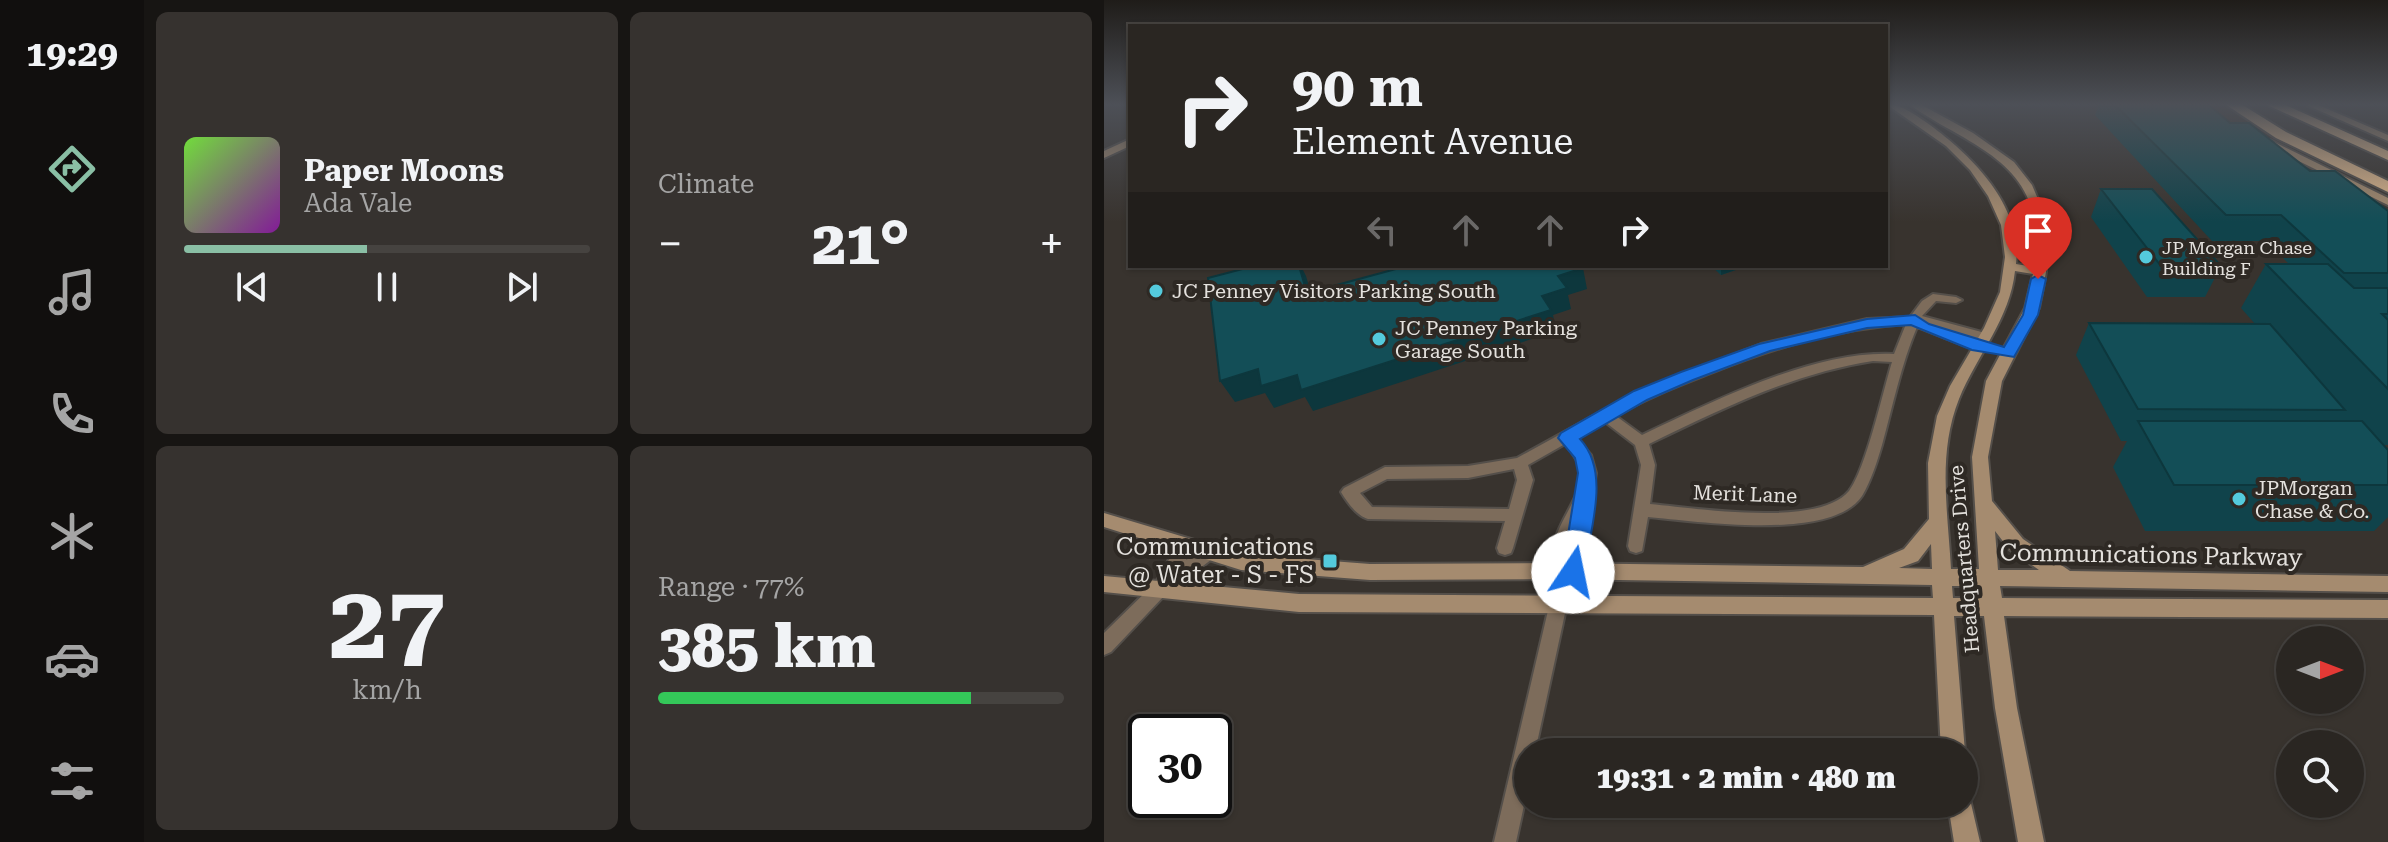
<!DOCTYPE html>
<meta charset="utf-8">
<style>
body{margin:0;font-family:"Roboto Serif",serif;background:#36322f;color:#f1f3f6;height:100vh;display:flex;flex-direction:column;font-size:30px;white-space:nowrap}
*{box-sizing:border-box;margin:0}
p{font-size:26px;color:#a5a5a5}
.icon{flex:none;width:44px;height:44px;fill:none;stroke:currentColor;stroke-width:2;stroke-linecap:round;stroke-linejoin:round}
.map{position:relative;flex:1;overflow:hidden}
.panel{display:flex;flex-direction:column;gap:12px;padding:12px;background:#171513;width:960px}
.panel>*{flex:none}
.hud{position:absolute;left:24px;top:24px;width:760px;height:244px;border-radius:0px;box-shadow:0 2px 6px #0004,0 0 0 2px #464340;background:#2a2622;color:#f1f3f6;overflow:hidden}
.needle{width:52px;rotate:90deg}
.controls{position:absolute;left:1172px;top:626px;display:grid;gap:16px}
.controls a{display:grid;place-items:center;width:88px;height:88px;border-radius:50%;background:#2a2622;box-shadow:0 2px 6px #0004,0 0 0 2px #464340;font-size:40px}
.speed{position:absolute;left:24px;top:714px;display:flex;gap:16px;font-size:40px;font-weight:700;text-align:center}
.speed>*{display:grid;place-content:center;width:104px;height:104px;border-radius:50%;background:#2a2622;box-shadow:0 2px 6px #0004,0 0 0 2px #464340;line-height:1}
.speed .limit{border:4px solid #111;border-radius:12px;background:#fff;color:#111}
.pin{position:absolute;display:grid;place-items:center;width:68px;height:68px;color:#fff;margin:-82px -34px;border-radius:50% 50% 50% 0;rotate:-45deg;box-shadow:0 0 8px #0007}
.pin .icon{rotate:45deg}
.me{position:absolute;width:88px;margin:-44px;rotate:11deg;stroke-linejoin:round;filter:drop-shadow(0 0 6px #0008)}
.turn{display:flex;align-items:center;gap:28px;height:168px;padding:0 32px;font-size:36px}
.turn .icon{width:104px;height:104px;stroke-width:2.5}
.turn b{display:block;font-size:56px;line-height:68px}
.lanes{display:flex;align-items:center;height:76px;padding:0 32px;background:#0003;justify-content:center;gap:40px;direction:ltr}
.lanes .off{opacity:.35}
.big{font-size:60px;font-weight:800;line-height:1.1}
.panel .tile{flex:1;display:flex;flex-direction:column;justify-content:center;gap:12px;min-width:0;padding:0 28px;border-radius:12px;background:#36322f}
.panel .dial{align-items:center;gap:0}
.dial b{font-size:104px;line-height:1}
.song{display:flex;align-items:center;gap:24px}
.cover{width:96px;height:96px;border-radius:12px;background:linear-gradient(135deg,hsl(100 70% 55%),hsl(290 70% 35%))}
.played{height:8px;border-radius:4px;background:linear-gradient(90deg,#8abfa5 45%,#464340 45%)}
.keys{display:flex;justify-content:space-around;direction:ltr}
.heat{display:flex;justify-content:space-between;align-items:center;font-size:44px;direction:ltr}
.charge{height:12px;border-radius:6px;background:linear-gradient(90deg,#34c759 77%,#464340 0)}
.panel .tiles{flex:1;display:grid;gap:12px;grid-template-columns:repeat(2,1fr)}
.trip{position:absolute;left:410px;top:738px;width:464px;height:80px;border-radius:40px;background:#2a2622;box-shadow:0 2px 6px #0004,0 0 0 2px #464340;font-weight:800;line-height:80px;text-align:center}
main{display:flex;flex:1;min-height:0}
.tab-bar{display:flex;flex-direction:column;width:144px;justify-content:space-around;align-items:center;background:#110f0e;color:#a5a5a5}
.tab-bar .icon{width:56px;height:56px}
.tab-bar .selected{color:#8abfa5}
.tab-bar b{font-size:36px;color:#f1f3f6}
.map>svg:first-child{display:block}
.lines{fill:none;stroke-linecap:round;stroke-linejoin:round}
.street-casing{stroke:#544f4a;stroke-width:4}
.secondary-casing{stroke:#544f4a;stroke-width:4}
.highway-casing{stroke:#544f4a;stroke-width:4}
.street{fill:#7d6c5b;fill-rule:evenodd}
.secondary{fill:#a58b6f;fill-rule:evenodd}
.highway{fill:#e1b98c;fill-rule:evenodd}
.wall{fill:#10434b}
.shaded-wall{fill:#0d373d}
.building{fill:#134e57;stroke:#0d373d;stroke-width:2}
.route{fill:#1a73e8;stroke:#114b97;stroke-width:2}
.poi-dot{fill:#54cadc;stroke:#2e2924;stroke-width:3}
.labels{text-anchor:middle;dominant-baseline:central;stroke-width:8;stroke-linejoin:round;paint-order:stroke}
.far-poi-label{font-size:18px;fill:#e4e1dd;stroke:#2e2924;text-anchor:start}
.poi-label{font-size:20px;fill:#e4e1dd;stroke:#2e2924;text-anchor:start}
.street-label{font-size:20px;fill:#e4e1dd;stroke:#2e2924}
.near-poi-label{font-size:24px;fill:#e4e1dd;stroke:#2e2924;text-anchor:end}
.near-street-label{font-size:24px;fill:#e4e1dd;stroke:#2e2924}
</style>
<main>
<nav class="tab-bar">
<b>19:29</b>
<svg class="icon selected" aria-label="directions" viewBox="0 0 24 24"><path d="M12 3l9 9-9 9-9-9zM9 14v-3h6M13 9l2 2-2 2"/></svg>
<svg class="icon" aria-label="music" viewBox="0 0 24 24"><path d="M9 18V5l10-2v13"/><circle cx="6" cy="18" r="3"/><circle cx="16" cy="16" r="3"/></svg>
<svg class="icon" aria-label="phone" viewBox="0 0 24 24"><path d="M5 4h4l2 5-3 2q2 4 5 5l2-3 5 2v4C11 20 4 13 5 4z"/></svg>
<svg class="icon" aria-label="climate" viewBox="0 0 24 24"><path d="M12 3v18M4 7l16 10M4 17L20 7"/></svg>
<svg class="icon" aria-label="car" viewBox="0 0 24 24"><path d="M5 17H2v-5l4-1 3-4h7l3 4 3 1v5h-3M9 17h6M6 11h13"/><circle cx="7" cy="17" r="2"/><circle cx="17" cy="17" r="2"/></svg>
<svg class="icon" aria-label="filters" viewBox="0 0 24 24"><path d="M4 7h16M4 17h16"/><circle cx="9" cy="7" r="2"/><circle cx="15" cy="17" r="2"/></svg>
</nav>
<section class="panel">
<div class="tiles">
<div class="tile">
<div class="song"><i class="cover"></i><div><b>Paper Moons</b><p>Ada Vale</p></div></div>
<div class="played"></div>
<div class="keys"><svg class="icon" aria-label="previous" viewBox="0 0 24 24"><path d="M18 5L8 12l10 7zM5 5v14"/></svg><svg class="icon" aria-label="pause" viewBox="0 0 24 24"><path d="M8 5v14M16 5v14"/></svg><svg class="icon" aria-label="next" viewBox="0 0 24 24"><path d="M6 5l10 7-10 7zM19 5v14"/></svg></div>
</div>
<div class="tile"><p>Climate</p>
<div class="heat"><a>−</a><b class="big">21°</b><a>+</a></div>
</div>
<div class="tile dial"><b>27</b><p>km/h</p></div>
<div class="tile"><p>Range · 77%</p><b class="big">385 km</b><div class="charge"></div></div>
</div>
</section>
<div class="map">
<svg width="1284" height="842" viewBox="0 0 1284 842">
<rect width="100%" height="100%" fill="#38332e"/>
<g class="lines">
<g class="street-casing">
<g id="street">
<path d="M829 294 852 297 858 300 852 303 832 301 818 316 885 334 887 337 881 341 829 325 878 344 880 347 874 351 813 327C797 365 789 405 778 445 773 462 767 481 758 496 727 542 593 521 544 517L538 551 532 553 526 551 524 546 537 465 531 445 501 422 472 438 487 455 492 473 478 572 463 604 431 752H424V787L412 842H390L446 602C442 580 446 555 453 534 466 500 494 478 461 444L424 465 429 480 409 548 407 553 401 555 395 553 393 548 401 521 264 519C253 516 243 502 237 492L240 488 281 467 364 466 413 458 531 393 657 344 763 319 806 317 818 301ZM802 324 790 354C710 350 610 401 538 435L512 416C542 398 574 386 607 373 672 347 732 329 802 324ZM769 361 788 362C779 391 762 469 745 491 715 528 591 508 546 504L551 465 545 444C617 409 690 373 769 361ZM410 469 413 480 405 509 268 507 256 493 283 479 364 478Z"/>
<polygon points="81,540 87,542 89,547 82,560 102,547 108,549 110,554 108,559 60,596 7,652 0,655 0,633 52,582 75,542"/>
</g>
</g>
<g class="secondary-casing">
<g id="secondary">
<path d="M782 104C798 104 813 116 826 125 868 156 919 206 912 264L930 267C930 251 933 232 930 217 917 154 850 138 805 104H816L869 133 910 162 928 185 942 218V272L935 308 898 381 884 457 888 501 919 539 966 571 1284 576V592L896 586 898 598 1284 600V618L900 616 913 708 940 842H914L891 708 880 616H850L861 752 860 754V752H837L830 615 195 612 0 592V576L195 594 829 598 828 585 451 579 266 580 137 570 0 527V513L137 554 266 564 451 563 759 567 800 549 825 519 824 463 833 416 846 386 880 328 896 292 901 257 897 225 884 196 866 170 842 146ZM911 271 929 274 921 308 882 381 868 457 875 569H847C844 512 833 454 855 399 873 355 906 319 911 271ZM891 531 905 549 935 570H894ZM827 544 828 569 795 568 814 561ZM848 586H876L878 598H849Z"/>
<polygon points="1200,104 1212,104 1284,135 1284,141"/>
<polygon points="26,139 26,146 0,158 0,151"/>
<polygon points="1160,140 1166,140 1284,198 1284,205 1160,144"/>
<polygon points="860,793 865,795 876,842 850,842 844,804 860,804"/>
</g>
</g>
<g class="highway-casing">
<g id="highway">
<polygon points="1121,104 1137,104 1182,132 1284,181 1284,192 1172,138"/>
<polygon points="1161,104 1179,104 1284,151 1284,160"/>
</g>
</g>
<use href="#street" class="street"/>
<use href="#secondary" class="secondary"/>
<use href="#highway" class="highway"/>
</g>
<g class="wall">
<polygon points="995,104 1104,104 1126,123 1206,171 1284,211 1284,445 1279,445 1284,450 1284,517 1270,531 1041,531 1009,467 1023,441 1017,441 972,355 985,323 1151,324 1137,308 1162,264 1185,264 1162,241 1108,241 991,115"/>
<polygon points="997,189 1117,266 1101,297 1043,297 987,217"/>
<polygon points="607,266 643,266 617,275"/>
</g>
<g class="shaded-wall">
<polygon points="786,174 784,193 782,194 782,175"/>
<polygon points="195,266 197,266 202,276 213,314 203,293"/>
<polygon points="583,266 597,266 584,270"/>
<polygon points="617,266 643,266 617,275"/>
<polygon points="479,268 483,289 464,295 467,309 449,315 452,331 209,411 201,397 170,408 161,393 131,402 116,381 154,369 193,375 438,296 454,276"/>
</g>
<g class="building">
<polygon points="1010,104 1104,104 1126,123 1145,123 1206,171 1231,171 1284,211 1284,273 1240,273 1177,215 1122,215"/>
<polygon points="997,189 1048,189 1117,266 1057,266"/>
<polygon points="1162,264 1224,264 1250,288 1284,288 1284,314 1278,314 1284,320 1284,389"/>
<polygon points="150,266 195,266 203,293 303,266 477,266 479,268 454,276 463,288 438,296 447,310 197,390 193,375 157,386 154,369 116,381 104,278"/>
<polygon points="985,323 1166,324 1241,410 1034,409"/>
<polygon points="1034,421 1258,421 1284,450 1284,485 1070,485"/>
</g>
<linearGradient id="sky" x2="0" y2="1"><stop stop-color="#1f1c19"/><stop offset="0.47" stop-color="#4d5057"/><stop offset="1" stop-color="#4d5057" stop-opacity="0"/></linearGradient>
<rect width="1284" height="222" fill="url(#sky)"/>
<path class="route" d="M934 275 942 279 934 315 910 357 868 350 807 325 763 328 666 351 589 380 543 400 476 439C507 472 486 530 480 572L477 578H461L458 572 474 473 471 458 454 438 457 433 530 391 577 372 655 344 763 319 811 315 825 324 900 347 919 315 927 279Z"/>
<g class="poi-dot">
<circle cx="1042" cy="257" r="8"/>
<circle cx="52" cy="291" r="8"/>
<circle cx="275" cy="339" r="8"/>
<circle cx="1135" cy="499" r="8"/>
<rect x="218" y="553" width="16" height="16" rx="4"/>
</g>
<g class="labels">
<g class="far-poi-label">
<text x="1058" y="247">JP Morgan Chase<tspan x="1058" dy="21">Building F</tspan></text>
</g>
<g class="poi-label">
<text x="68" y="291">JC Penney Visitors Parking South</text>
<text x="291" y="328">JC Penney Parking<tspan x="291" dy="23">Garage South</tspan></text>
<text x="1151" y="488">JPMorgan<tspan x="1151" dy="23">Chase &amp; Co.</tspan></text>
</g>
<g class="street-label">
<text transform="translate(641 494) rotate(2)">Merit Lane</text>
<text transform="translate(860 559) rotate(-95)">Headquarters Drive</text>
</g>
<g class="near-poi-label">
<text x="210" y="547">Communications<tspan x="210" dy="28">@ Water - S - FS</tspan></text>
</g>
<g class="near-street-label">
<text transform="translate(1047 555) rotate(1)">Communications Parkway</text>
</g>
</g>
</svg>
<div class="controls">
<a><svg class="needle" viewBox="-14 -14 28 28"><path d="M0-13l5 13h-10z" fill="#e53935"/><path d="M0 13l5-13h-10z" fill="#a5a5a5"/></svg></a>
<a><svg class="icon" aria-label="search" viewBox="0 0 24 24"><circle cx="10" cy="10" r="6"/><path d="M15 15l6 6"/></svg></a>
</div>
<div class="speed"><div class="limit">30</div></div>
<div class="pin" style="left:934px;top:279px;background:#d93025"><svg class="icon" aria-label="arrive" viewBox="0 0 24 24"><path d="M6 21V4h12l-3 4 3 4H6"/></svg></div>
<svg class="me" style="left:469px;top:572px" viewBox="-20 -20 40 40"><circle r="19" fill="#fff"/><path d="M0-13L10 11 0 6-10 11z" fill="#1a73e8"/></svg>
<div class="trip">19:31 · 2 min · 480 m</div>
<div class="hud">
<div class="turn"><svg class="icon" aria-label="right" viewBox="0 0 24 24"><path d="M7 20v-9h11M14 6l5 5-5 5"/></svg><div><b>90 m</b>Element Avenue</div></div>
<div class="lanes"><svg class="icon off" aria-label="left" viewBox="0 0 24 24"><path d="M17 20v-9H6M10 6l-5 5 5 5"/></svg><svg class="icon off" aria-label="ahead" viewBox="0 0 24 24"><path d="M12 20V5M6 11l6-6 6 6"/></svg><svg class="icon off" aria-label="ahead" viewBox="0 0 24 24"><path d="M12 20V5M6 11l6-6 6 6"/></svg><svg class="icon" aria-label="right" viewBox="0 0 24 24"><path d="M7 20v-9h11M14 6l5 5-5 5"/></svg></div>
</div>
</div>
</main>
